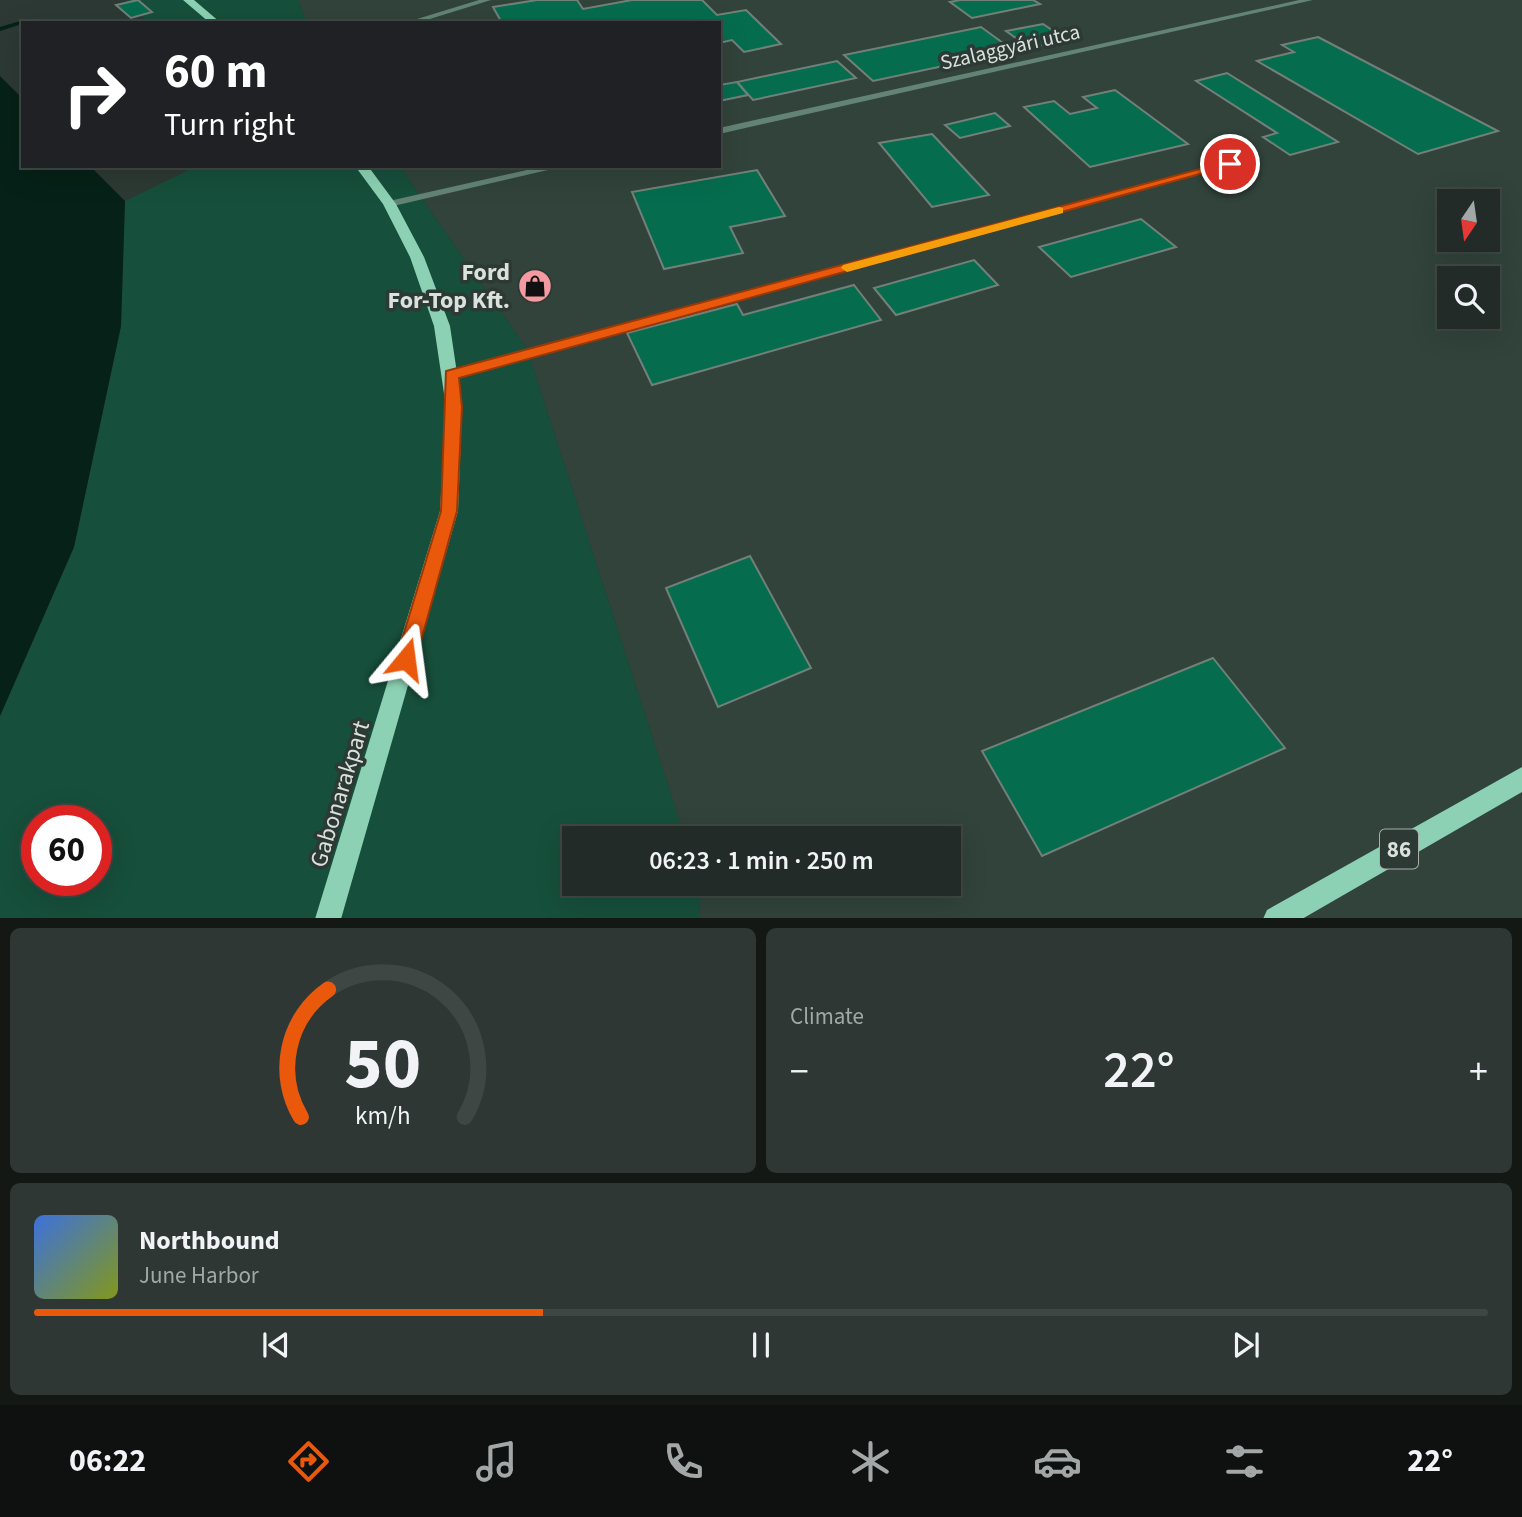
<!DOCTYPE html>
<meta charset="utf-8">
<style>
body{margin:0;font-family:"Source Sans 3",sans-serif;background:#2e3733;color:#f1f3f6;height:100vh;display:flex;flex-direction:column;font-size:26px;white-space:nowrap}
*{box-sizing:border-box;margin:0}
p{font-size:23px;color:#a2a7a7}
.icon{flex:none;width:38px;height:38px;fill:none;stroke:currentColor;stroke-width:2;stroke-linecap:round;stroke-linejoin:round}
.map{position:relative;height:918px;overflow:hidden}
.sheet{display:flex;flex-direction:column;gap:10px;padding:10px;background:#131815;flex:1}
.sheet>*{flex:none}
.top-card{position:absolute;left:21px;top:21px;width:700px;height:147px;border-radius:0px;box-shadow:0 7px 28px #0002,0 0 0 2px #3f4744;background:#202124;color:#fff;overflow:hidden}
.needle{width:46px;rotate:193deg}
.controls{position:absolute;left:1437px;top:189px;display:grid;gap:14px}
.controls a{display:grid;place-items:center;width:63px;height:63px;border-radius:0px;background:#222b27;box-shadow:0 7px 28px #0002,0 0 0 2px #3f4744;font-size:35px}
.speed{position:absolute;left:21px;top:805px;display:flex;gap:14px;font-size:35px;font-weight:700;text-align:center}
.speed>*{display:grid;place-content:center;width:91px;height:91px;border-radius:50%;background:#222b27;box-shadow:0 7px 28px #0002,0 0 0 2px #3f4744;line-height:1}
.speed .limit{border:10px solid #d22;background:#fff;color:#111}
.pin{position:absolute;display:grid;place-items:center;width:60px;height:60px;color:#fff;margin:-30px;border:4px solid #fff;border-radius:50%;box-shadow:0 2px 7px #0007}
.me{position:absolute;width:77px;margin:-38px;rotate:16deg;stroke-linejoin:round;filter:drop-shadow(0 0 5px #0008)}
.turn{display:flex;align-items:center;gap:24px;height:147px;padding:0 28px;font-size:32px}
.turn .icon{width:91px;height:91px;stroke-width:2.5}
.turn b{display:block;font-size:49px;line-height:60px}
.big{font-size:52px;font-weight:600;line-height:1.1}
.sheet .tile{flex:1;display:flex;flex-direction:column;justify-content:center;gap:10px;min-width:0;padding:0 24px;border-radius:10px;background:#2e3733}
.sheet .dial{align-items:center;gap:0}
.dial svg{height:182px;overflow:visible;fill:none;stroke:#3f4744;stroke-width:7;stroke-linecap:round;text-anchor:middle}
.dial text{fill:#f1f3f6;stroke:none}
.song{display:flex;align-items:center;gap:21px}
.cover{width:84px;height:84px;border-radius:10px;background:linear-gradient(135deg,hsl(220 70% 55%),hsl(70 70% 35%))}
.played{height:7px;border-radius:4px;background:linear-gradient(90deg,#ea580c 35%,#3f4744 35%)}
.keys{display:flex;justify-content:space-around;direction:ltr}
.heat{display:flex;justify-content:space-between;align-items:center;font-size:38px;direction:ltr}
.sheet .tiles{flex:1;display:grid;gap:10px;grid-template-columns:1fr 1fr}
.tile:last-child{grid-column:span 2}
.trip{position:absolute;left:562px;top:826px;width:399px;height:70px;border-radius:0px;background:#222b27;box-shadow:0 7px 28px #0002,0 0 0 2px #3f4744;font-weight:600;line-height:70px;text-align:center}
.tab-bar{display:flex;height:112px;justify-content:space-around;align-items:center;background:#0e1110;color:#a2a7a7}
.tab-bar .icon{width:49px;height:49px}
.tab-bar .selected{color:#ea580c}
.tab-bar b{font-size:32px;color:#f1f3f6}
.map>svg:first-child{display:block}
.built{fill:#31433b;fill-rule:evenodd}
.green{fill:#164f3b;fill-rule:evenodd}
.water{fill:#062117}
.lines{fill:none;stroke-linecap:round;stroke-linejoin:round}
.stream{fill:#062117;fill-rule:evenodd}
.building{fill:#066c4e;stroke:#73807a;stroke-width:2}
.lane{fill:#638475;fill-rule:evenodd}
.primary{fill:#8cd1b3;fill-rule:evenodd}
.route{fill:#ea580c;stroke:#983908;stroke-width:2}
.slow{fill:#f59e0b}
.labels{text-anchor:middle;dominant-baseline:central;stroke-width:7;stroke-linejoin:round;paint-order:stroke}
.far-street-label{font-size:21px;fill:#dbe2de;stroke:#2d3934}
.shield{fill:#2d3934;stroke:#a7afab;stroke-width:2}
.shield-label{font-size:23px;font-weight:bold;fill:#dbe2de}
.poi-label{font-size:24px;font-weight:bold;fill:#dbe2de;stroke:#2d3934;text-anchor:end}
.street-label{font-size:24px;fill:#dbe2de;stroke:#2d3934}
</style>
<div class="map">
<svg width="1522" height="919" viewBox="0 0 1522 919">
<rect width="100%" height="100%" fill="#2d3934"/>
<path class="built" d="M298 0H1522V918H700L698 884H948V838H685L527 349 399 166H719V23H307ZM1449 201H1488V240H1449ZM1449 278H1488V317H1449Z"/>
<g class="green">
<polygon points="126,0 298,0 307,23 149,23"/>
<path d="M197 166H399L527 349 685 838H574V884H698L700 918 0 919V716L74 547 121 326 125 201ZM37 821H96V880H37Z"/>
</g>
<polygon class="water" points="0,76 23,99 23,166 90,166 125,201 121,326 74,547 0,716"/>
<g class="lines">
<polygon class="stream" points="20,21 22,22 22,24 0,31 0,27"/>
</g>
<g class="building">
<polygon points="138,0 152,12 131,18 116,5"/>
<polygon points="537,0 577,0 583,9 632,0 702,0 717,15 746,10 781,44 744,52 732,40 719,43 719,23 502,23 493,7"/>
<polygon points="960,0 1033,0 1040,4 972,18 950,2"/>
<polygon points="1043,24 1067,40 1030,48 1006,31"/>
<polygon points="981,27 1014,51 873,81 844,55"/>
<polygon points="1318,37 1498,131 1418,154 1257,61 1294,52 1282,45"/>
<polygon points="837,61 856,78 753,100 737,82"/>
<polygon points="1227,73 1338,142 1290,155 1263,137 1277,133 1196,81"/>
<polygon points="737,82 748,95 719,101 719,85"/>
<polygon points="1115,90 1188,144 1090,167 1024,107 1054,101 1070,114 1097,108 1083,97"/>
<polygon points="995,113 1010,126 960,138 945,125"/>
<polygon points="932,134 989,195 932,207 879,143"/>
<polygon points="757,170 785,216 730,227 743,253 664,269 632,192"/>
<polygon points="1141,219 1176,247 1071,277 1039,247"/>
<polygon points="974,260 998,285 896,315 874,288"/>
<polygon points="854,285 881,320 652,385 627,333 737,304 743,315"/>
<polygon points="750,556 811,668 718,707 666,588"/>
<polygon points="1213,658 1285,748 1042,856 982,751"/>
</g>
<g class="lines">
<g class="lane">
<polygon points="479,0 491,0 417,23 404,23"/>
<polygon points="1299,0 1313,0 719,134 719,128"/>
<polygon points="1227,162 1235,164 451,379 445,375 451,371"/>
<polygon points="545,166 565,166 389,207 384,204 389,201"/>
</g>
<g class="primary">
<polygon points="183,0 194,0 221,23 210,23"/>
<polygon points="355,166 368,166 396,204 424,257 450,326 462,407 458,511 341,919 315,919 440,511 446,407 434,326 410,257 383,204"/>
<polygon points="1522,767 1522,792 1302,919 1263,919 1267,910"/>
</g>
</g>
<polygon class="route" points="1226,162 1236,164 459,378 462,407 457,511 416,659 413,665 406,668 399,665 396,659 441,511 446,371"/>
<polygon class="slow" points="1059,207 1063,208 1063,213 847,272 841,268 843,265"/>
<defs>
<g id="shop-disc" transform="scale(1.75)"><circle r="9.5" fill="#f49aa0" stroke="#2d3934"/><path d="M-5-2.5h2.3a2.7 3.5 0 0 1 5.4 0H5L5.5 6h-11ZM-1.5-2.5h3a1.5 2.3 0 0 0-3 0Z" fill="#111"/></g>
</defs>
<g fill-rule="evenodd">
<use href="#shop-disc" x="535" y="286"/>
</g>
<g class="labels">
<g class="far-street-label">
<text transform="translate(1010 47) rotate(-13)">Szalaggyári utca</text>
</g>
<rect class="shield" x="1380" y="829.5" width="38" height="39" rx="5"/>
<g class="shield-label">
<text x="1399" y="849">86</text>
</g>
<g class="poi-label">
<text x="510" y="272">Ford<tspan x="510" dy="28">For-Top Kft.</tspan></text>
</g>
<g class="street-label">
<text transform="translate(340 794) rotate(-73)">Gabonarakpart</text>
</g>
</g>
</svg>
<div class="controls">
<a><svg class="needle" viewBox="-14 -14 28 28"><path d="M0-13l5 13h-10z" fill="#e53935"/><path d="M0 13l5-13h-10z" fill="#a2a7a7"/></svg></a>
<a><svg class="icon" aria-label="search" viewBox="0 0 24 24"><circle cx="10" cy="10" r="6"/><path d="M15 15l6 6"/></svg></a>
</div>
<div class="speed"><div class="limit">60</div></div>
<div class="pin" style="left:1230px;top:164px;background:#d93025"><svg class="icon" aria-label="arrive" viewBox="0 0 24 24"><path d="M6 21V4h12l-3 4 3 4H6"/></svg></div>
<svg class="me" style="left:406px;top:659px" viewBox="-20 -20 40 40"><path d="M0-17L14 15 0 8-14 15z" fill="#ea580c" stroke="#fff" stroke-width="4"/></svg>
<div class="trip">06:23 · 1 min · 250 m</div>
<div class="top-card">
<div class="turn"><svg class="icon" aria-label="right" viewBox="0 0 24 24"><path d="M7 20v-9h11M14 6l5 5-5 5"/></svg><div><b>60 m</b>Turn right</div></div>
</div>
</div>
<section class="sheet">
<div class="tiles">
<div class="tile dial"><svg viewBox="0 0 100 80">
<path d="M14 69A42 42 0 1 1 86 69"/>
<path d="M14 69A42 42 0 0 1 26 13" stroke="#ea580c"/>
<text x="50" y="56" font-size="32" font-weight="700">50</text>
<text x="50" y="72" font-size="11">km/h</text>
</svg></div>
<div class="tile"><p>Climate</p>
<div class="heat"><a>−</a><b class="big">22°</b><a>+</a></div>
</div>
<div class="tile">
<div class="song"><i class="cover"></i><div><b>Northbound</b><p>June Harbor</p></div></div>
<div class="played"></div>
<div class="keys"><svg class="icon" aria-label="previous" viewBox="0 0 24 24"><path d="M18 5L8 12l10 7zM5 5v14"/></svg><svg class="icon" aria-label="pause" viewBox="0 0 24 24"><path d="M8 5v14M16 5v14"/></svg><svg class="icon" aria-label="next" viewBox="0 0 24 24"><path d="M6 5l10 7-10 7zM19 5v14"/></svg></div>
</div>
</div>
</section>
<nav class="tab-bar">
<b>06:22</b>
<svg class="icon selected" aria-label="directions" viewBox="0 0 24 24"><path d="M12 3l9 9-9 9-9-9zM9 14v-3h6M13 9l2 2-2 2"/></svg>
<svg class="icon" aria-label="music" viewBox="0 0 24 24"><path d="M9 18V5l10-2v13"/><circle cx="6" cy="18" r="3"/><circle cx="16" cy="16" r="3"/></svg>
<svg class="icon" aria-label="phone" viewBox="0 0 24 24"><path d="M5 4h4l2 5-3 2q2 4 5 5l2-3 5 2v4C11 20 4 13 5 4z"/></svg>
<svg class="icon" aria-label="climate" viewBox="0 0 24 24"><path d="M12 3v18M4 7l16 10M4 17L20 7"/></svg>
<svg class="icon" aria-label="car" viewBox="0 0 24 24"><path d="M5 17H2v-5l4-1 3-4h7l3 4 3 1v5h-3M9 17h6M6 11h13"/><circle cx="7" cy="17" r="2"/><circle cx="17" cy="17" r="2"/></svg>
<svg class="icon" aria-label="filters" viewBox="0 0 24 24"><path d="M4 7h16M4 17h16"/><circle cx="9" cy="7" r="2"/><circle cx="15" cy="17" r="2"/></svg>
<b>22°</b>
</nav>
